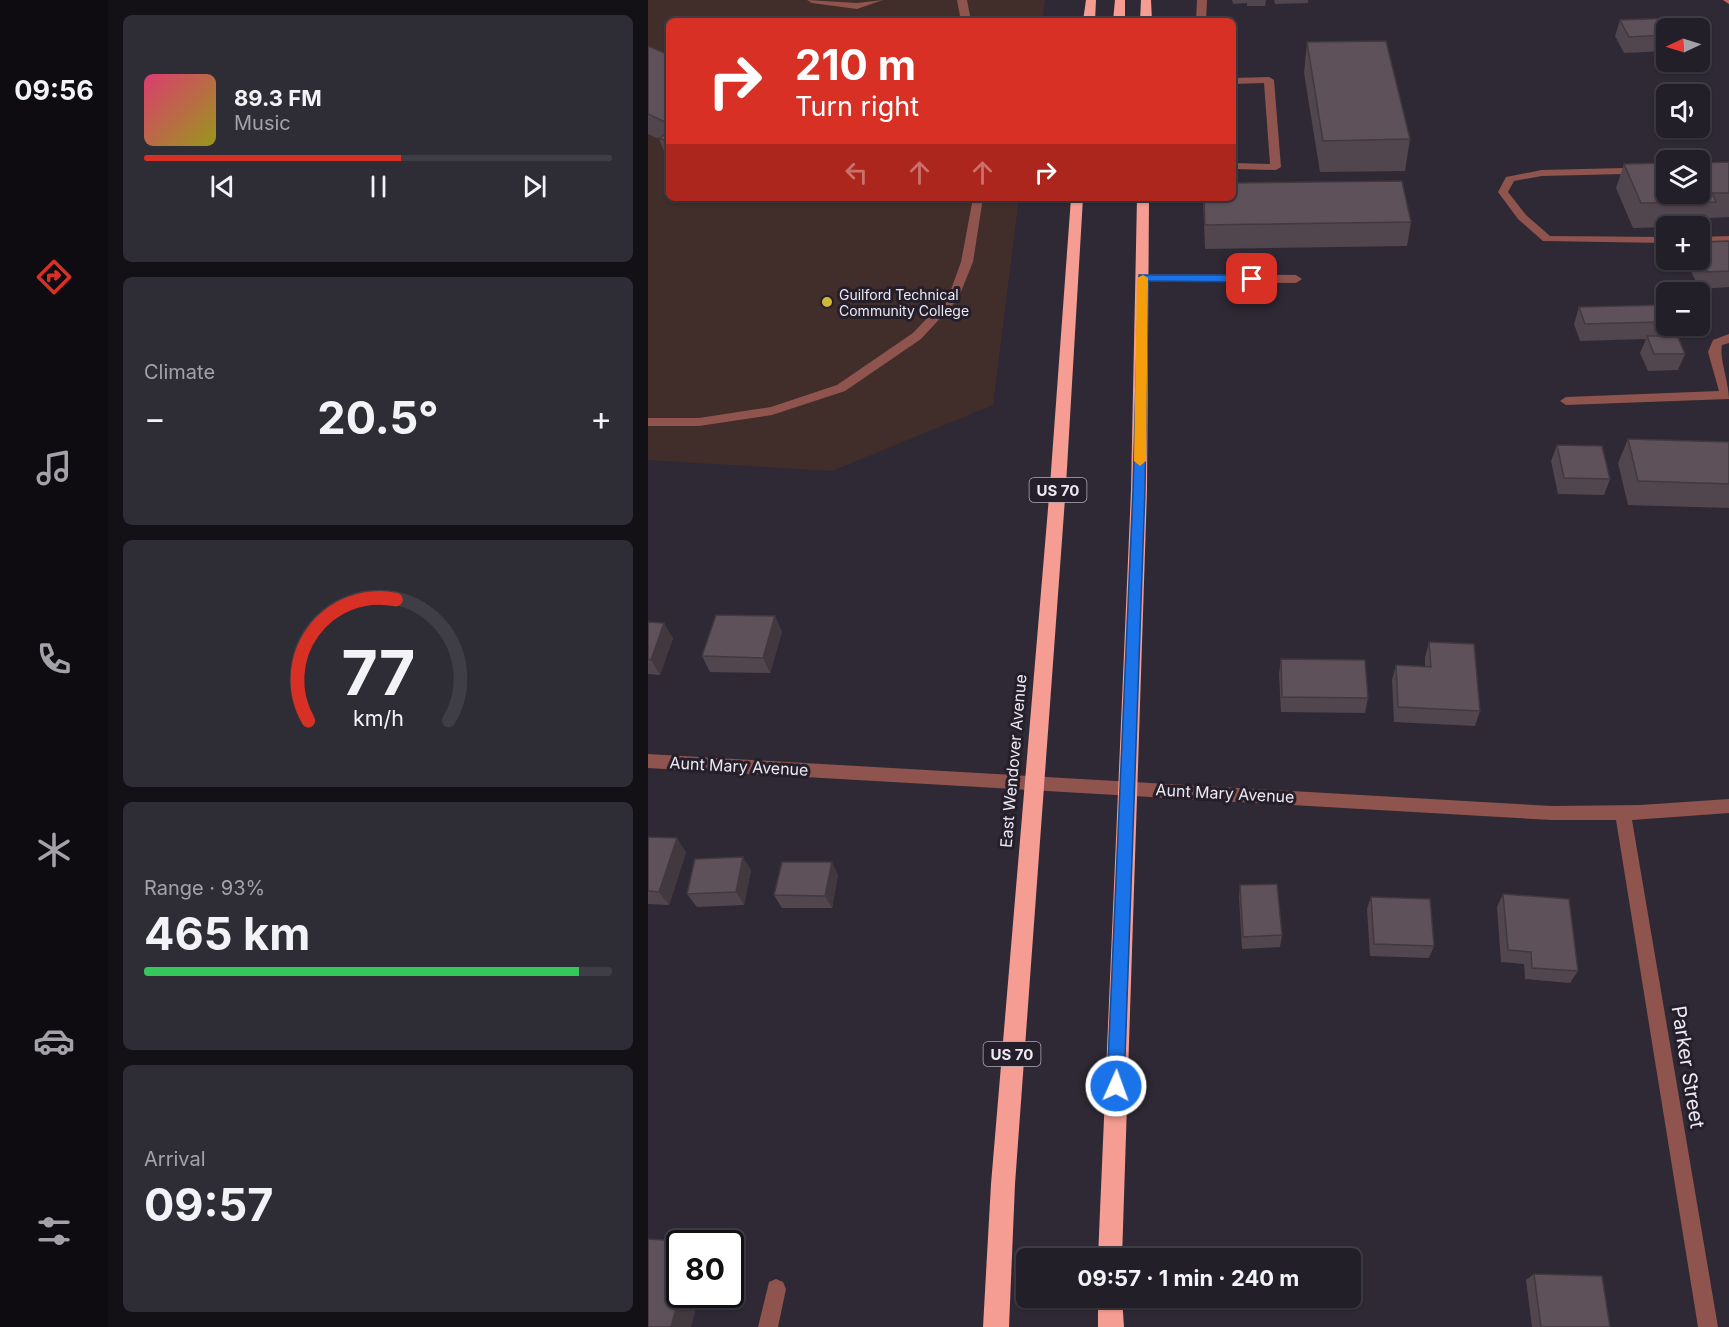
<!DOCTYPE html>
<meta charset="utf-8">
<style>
body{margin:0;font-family:Inter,sans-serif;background:#2e2c34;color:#f1f3f6;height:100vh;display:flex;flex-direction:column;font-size:22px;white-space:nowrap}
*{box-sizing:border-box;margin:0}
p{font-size:20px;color:#a2a2a8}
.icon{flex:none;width:33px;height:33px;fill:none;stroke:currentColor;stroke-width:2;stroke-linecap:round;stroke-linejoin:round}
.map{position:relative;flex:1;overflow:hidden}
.details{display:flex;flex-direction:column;gap:15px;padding:15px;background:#131116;width:540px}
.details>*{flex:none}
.guide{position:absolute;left:18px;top:18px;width:570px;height:183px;border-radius:9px;box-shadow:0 2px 4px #0004,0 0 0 2px #3f3d45;background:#d93025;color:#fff;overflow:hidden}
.needle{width:39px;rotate:266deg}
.buttons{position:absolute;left:1008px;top:18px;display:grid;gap:12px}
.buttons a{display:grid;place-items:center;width:54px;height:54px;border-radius:9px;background:#221f28;box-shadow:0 2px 4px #0004,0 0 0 2px #3f3d45;font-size:30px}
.speed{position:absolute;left:18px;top:1230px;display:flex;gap:12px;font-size:30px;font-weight:700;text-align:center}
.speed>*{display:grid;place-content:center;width:78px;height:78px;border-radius:50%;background:#221f28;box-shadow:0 2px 4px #0004,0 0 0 2px #3f3d45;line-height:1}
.speed .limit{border:3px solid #111;border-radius:9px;background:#fff;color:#111}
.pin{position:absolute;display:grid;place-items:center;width:51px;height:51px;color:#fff;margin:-26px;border-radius:12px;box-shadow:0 3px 9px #0006}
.me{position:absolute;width:66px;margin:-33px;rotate:2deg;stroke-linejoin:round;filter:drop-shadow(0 0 4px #0008)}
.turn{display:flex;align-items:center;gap:21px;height:126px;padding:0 30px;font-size:27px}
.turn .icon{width:78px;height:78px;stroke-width:2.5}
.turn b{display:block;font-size:42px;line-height:51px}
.lanes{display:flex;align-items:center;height:57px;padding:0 30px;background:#0003;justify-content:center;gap:30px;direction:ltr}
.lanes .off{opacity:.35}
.big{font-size:45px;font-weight:700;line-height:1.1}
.details .widget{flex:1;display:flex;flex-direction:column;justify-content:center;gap:9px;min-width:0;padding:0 21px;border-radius:9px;background:#2e2c34}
.details .dial{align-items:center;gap:0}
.dial svg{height:156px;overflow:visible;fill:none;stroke:#3f3d45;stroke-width:7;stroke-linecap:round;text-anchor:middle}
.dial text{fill:#f1f3f6;stroke:none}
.song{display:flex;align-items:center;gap:18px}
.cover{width:72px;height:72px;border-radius:9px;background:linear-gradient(135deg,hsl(340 70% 55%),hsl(60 70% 35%))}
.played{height:6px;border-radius:3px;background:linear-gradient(90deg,#d93025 55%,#3f3d45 55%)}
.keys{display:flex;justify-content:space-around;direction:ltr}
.heat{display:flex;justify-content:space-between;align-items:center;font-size:33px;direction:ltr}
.charge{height:9px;border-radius:4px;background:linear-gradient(90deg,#34c759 93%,#3f3d45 0)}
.trip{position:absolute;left:368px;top:1248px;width:345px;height:60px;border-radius:9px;background:#221f28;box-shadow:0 2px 4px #0004,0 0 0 2px #3f3d45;font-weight:700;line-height:60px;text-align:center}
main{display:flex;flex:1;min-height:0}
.tab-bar{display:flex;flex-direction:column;width:108px;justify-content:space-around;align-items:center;background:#0e0c10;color:#a2a2a8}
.tab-bar .icon{width:42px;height:42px}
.tab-bar .active{color:#d93025}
.tab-bar b{font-size:27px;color:#f1f3f6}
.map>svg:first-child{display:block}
.education{fill:#412e2a}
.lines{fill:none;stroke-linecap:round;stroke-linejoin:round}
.lane{fill:#8f544d;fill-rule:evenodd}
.street{fill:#8f544d;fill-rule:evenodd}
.secondary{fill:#c6685e;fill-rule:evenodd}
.highway{fill:#f59d92;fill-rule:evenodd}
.wall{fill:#51464d}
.shaded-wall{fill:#42393f}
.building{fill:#5e515a;stroke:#42393f;stroke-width:1.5}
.route{fill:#1a73e8;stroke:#114b97;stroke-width:1.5}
.slow{fill:#f59e0b}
.poi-dot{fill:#cfb837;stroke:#241f2b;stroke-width:2}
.labels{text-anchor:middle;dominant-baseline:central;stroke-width:6;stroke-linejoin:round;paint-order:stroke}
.far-poi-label{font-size:14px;fill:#ece9f2;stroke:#241f2b;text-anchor:start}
.shield{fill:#241f2b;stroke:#b0acb6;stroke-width:1.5}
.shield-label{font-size:15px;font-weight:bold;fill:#ece9f2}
.street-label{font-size:16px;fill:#ece9f2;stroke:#241f2b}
.near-street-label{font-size:20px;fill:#ece9f2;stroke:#241f2b}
</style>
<main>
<nav class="tab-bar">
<b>09:56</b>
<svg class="icon active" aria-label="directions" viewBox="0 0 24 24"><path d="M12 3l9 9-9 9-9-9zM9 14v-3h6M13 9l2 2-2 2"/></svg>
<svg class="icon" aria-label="music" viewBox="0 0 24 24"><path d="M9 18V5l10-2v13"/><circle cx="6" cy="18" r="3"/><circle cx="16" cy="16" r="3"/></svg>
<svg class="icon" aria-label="phone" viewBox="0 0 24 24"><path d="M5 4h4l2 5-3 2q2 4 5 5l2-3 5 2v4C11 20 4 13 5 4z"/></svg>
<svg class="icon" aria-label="climate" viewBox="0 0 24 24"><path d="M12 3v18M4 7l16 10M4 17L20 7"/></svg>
<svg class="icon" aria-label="car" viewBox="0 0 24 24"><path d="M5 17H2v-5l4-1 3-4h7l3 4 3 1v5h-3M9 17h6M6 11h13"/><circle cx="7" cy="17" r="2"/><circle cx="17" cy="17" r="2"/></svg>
<svg class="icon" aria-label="filters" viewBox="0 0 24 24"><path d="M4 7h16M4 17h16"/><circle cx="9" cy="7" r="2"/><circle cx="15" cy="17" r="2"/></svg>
</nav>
<section class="details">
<div class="widget">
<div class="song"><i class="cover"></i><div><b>89.3 FM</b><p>Music</p></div></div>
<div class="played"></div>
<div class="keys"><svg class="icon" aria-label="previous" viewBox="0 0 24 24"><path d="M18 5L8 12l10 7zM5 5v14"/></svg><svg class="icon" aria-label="pause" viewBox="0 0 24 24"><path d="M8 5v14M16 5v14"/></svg><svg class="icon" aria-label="next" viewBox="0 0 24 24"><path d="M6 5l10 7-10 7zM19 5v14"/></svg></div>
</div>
<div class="widget"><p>Climate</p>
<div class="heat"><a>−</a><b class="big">20.5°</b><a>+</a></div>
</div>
<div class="widget dial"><svg viewBox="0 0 100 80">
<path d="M14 69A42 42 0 1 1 86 69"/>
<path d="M14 69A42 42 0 0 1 59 7" stroke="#d93025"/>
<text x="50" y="56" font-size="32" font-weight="700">77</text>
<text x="50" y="72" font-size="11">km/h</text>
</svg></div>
<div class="widget"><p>Range · 93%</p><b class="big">465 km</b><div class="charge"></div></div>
<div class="widget"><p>Arrival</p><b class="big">09:57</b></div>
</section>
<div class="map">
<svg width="1081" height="1327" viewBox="0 0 1081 1327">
<rect width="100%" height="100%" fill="#2e2935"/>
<polygon class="education" points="0,0 397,0 394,21 21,21 21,198 371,198 345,405 184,471 0,460"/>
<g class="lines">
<g class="lane">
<polygon points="159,0 209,3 235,0 209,9 164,3"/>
<polygon points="309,0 319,0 323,21 313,21"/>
<polygon points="549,0 559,0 558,21 548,21"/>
<polygon points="621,77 626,80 633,167 628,170 585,169 585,163 622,164 616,83 585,84 585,78"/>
<polygon points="1018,167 1018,173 894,176 866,181 860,192 878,215 902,236 1018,237 1018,243 895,241 870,219 850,192 858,177 894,170"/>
<polygon points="325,198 335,198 325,262 310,299 273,339 197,391 124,415 51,426 0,426 0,418 51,418 123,407 189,385 265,333 301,295 313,262"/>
<polygon points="1081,236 1081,242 1052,243 1052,237"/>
<polygon points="494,274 648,275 654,279 648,283 490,281 490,275"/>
<path d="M1081 334V343L1074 345C1071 357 1081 383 1081 399L918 405 912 401 918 397 1071 391 1060 352 1065 340Z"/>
<polygon points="128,1279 135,1282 138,1289 130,1327 110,1327 121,1282"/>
</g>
<polygon class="street" points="0,754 904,806 992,805 1081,799 1081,813 984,820 1070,1327 1050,1327 968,820 904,820 0,768"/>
<polygon class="secondary" points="1075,0 1081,0 1081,4"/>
<g class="highway">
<polygon points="438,0 448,0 447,21 435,21"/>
<polygon points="467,0 477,0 477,21 465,21"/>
<polygon points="493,0 503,0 504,21 492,21"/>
<polygon points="423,198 435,198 418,485 367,1184 361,1327 335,1327 343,1184 402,485"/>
<polygon points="489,198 501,198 499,490 474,1258 450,1258 483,490"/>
<polygon points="450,1298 474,1298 476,1327 450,1327"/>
</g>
</g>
<g class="wall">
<polygon points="584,0 618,0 617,6 599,6 599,3 585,4"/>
<polygon points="626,0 660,0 660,3 627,4"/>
<polygon points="972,20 1018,28 1018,51 976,53 967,36"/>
<polygon points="659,42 762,139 757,171 672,172 656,73"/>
<polygon points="0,46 21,55 21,163 11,139 0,134"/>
<polygon points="1081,162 1081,217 1062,218 1059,226 985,228 968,188 976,164"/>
<polygon points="555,198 585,198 763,222 759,246 557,249"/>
<polygon points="1081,241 1081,287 1052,289 1037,260 1052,260 1052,242"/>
<polygon points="1018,305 1018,326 1044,326 1038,338 1031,338 1037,354 1030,370 1000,371 992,353 998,339 932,341 926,324 931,307"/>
<polygon points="980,439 1081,442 1081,508 980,505 970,463"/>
<polygon points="909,445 962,479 956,495 910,494 903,461"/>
<polygon points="127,616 134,632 122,673 62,672 54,656"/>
<polygon points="0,622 25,638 12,675 0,674"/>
<polygon points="781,642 832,711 827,726 746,722 744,680 748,665 777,666 777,657"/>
<polygon points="633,659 720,698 717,713 633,712 631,674"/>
<polygon points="0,837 38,852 21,905 0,904"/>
<polygon points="103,870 96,905 49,907 39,894"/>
<polygon points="190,875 184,908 134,908 126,895"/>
<polygon points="592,885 634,935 632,947 594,949 591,898"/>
<polygon points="855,894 930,971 922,983 877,979 876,964 853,962 849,907"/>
<polygon points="723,897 786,946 781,958 722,956 719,909"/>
<polygon points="886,1274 962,1327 884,1327 878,1280"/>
</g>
<g class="shaded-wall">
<polygon points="127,616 134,632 122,673 115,658"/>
<polygon points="16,623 25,638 12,675 3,660"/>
<polygon points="29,838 38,852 21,905 11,892"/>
<polygon points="95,857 103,870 96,905 88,892"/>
<polygon points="184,862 190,875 184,908 177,896"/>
<polygon points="32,1294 52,1294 43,1327 23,1327"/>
</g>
<g class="building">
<polygon points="1029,18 1036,28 1018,28 1018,35 981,37 972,20"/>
<polygon points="738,41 762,139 675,141 659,42"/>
<polygon points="0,46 21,55 21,124 0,114"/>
<polygon points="21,132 21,142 11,138"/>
<polygon points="1081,162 1081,193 1064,193 1068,202 993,203 976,164 1018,163 1018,194 1052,194 1052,163"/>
<polygon points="754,181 763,222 557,225 556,198 585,198 585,183"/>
<polygon points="1081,241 1081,271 1059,272 1052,258 1052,242"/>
<polygon points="1018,305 1018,326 1025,326 1037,354 1006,354 999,336 1015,336 1010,322 937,324 931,307"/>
<polygon points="980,439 1081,442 1081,484 990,481"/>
<polygon points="909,445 954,446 962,479 916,478"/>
<polygon points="68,615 127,616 115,658 54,656"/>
<polygon points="0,622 16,623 3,660 0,659"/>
<polygon points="781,642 826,644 832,711 750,707 748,665 783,667"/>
<polygon points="633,659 717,660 720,698 634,697"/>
<polygon points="0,837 29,838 11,892 0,891"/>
<polygon points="95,857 88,892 39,894 47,859"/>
<polygon points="134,862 184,862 177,896 126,895"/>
<polygon points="629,884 634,935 595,937 592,885"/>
<polygon points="855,894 921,899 930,971 884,968 883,952 860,950"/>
<polygon points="723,897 782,899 786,946 726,944"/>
<polygon points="0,1239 47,1242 46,1244 32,1244 32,1294 23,1327 0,1327"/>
<polygon points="886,1274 954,1276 962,1327 893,1327"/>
</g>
<polygon class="route" points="491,275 604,275 609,279 604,282 500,281 497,490 476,1086 474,1092 468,1094 462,1092 459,1086 485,490"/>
<polygon class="slow" points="495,275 500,278 498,461 492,466 486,461 489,278"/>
<circle class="poi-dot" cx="179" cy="302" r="6"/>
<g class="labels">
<g class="far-poi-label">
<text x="191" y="294">Guilford Technical<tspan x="191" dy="16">Community College</tspan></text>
</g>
<g class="shield">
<rect x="381.5" y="478" width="57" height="24" rx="4.5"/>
<rect x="335.5" y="1042" width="57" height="24" rx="4.5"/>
</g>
<g class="shield-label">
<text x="410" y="490">US 70</text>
<text x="364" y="1054">US 70</text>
</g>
<g class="street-label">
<text transform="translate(365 761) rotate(-85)">East Wendover Avenue</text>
<text transform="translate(91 766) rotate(3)">Aunt Mary Avenue</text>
<text transform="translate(577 793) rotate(3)">Aunt Mary Avenue</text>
</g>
<g class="near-street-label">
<text transform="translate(1040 1067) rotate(81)">Parker Street</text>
</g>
</g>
</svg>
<div class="buttons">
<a><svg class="needle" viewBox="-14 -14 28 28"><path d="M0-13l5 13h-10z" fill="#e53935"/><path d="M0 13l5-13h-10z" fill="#a2a2a8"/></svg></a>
<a><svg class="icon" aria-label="sound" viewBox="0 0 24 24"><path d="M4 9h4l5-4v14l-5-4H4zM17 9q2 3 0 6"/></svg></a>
<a><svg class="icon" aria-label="layers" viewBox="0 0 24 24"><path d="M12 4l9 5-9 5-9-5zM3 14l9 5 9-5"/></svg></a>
<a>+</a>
<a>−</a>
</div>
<div class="speed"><div class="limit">80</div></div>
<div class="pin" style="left:604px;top:279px;background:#d93025"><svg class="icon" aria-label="arrive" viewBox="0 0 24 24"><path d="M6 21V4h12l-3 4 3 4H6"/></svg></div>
<svg class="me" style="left:468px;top:1086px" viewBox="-20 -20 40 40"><circle r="17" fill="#1a73e8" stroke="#fff" stroke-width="3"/><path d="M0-11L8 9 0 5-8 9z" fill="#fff"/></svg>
<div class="trip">09:57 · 1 min · 240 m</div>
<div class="guide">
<div class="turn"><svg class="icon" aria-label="right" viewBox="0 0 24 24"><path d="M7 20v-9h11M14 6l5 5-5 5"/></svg><div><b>210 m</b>Turn right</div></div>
<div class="lanes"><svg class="icon off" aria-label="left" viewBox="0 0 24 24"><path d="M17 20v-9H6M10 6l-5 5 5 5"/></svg><svg class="icon off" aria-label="ahead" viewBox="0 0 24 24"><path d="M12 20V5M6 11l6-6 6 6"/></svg><svg class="icon off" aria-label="ahead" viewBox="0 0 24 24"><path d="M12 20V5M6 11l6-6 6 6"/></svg><svg class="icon" aria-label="right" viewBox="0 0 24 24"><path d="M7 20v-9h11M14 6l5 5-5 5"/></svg></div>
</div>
</div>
</main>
